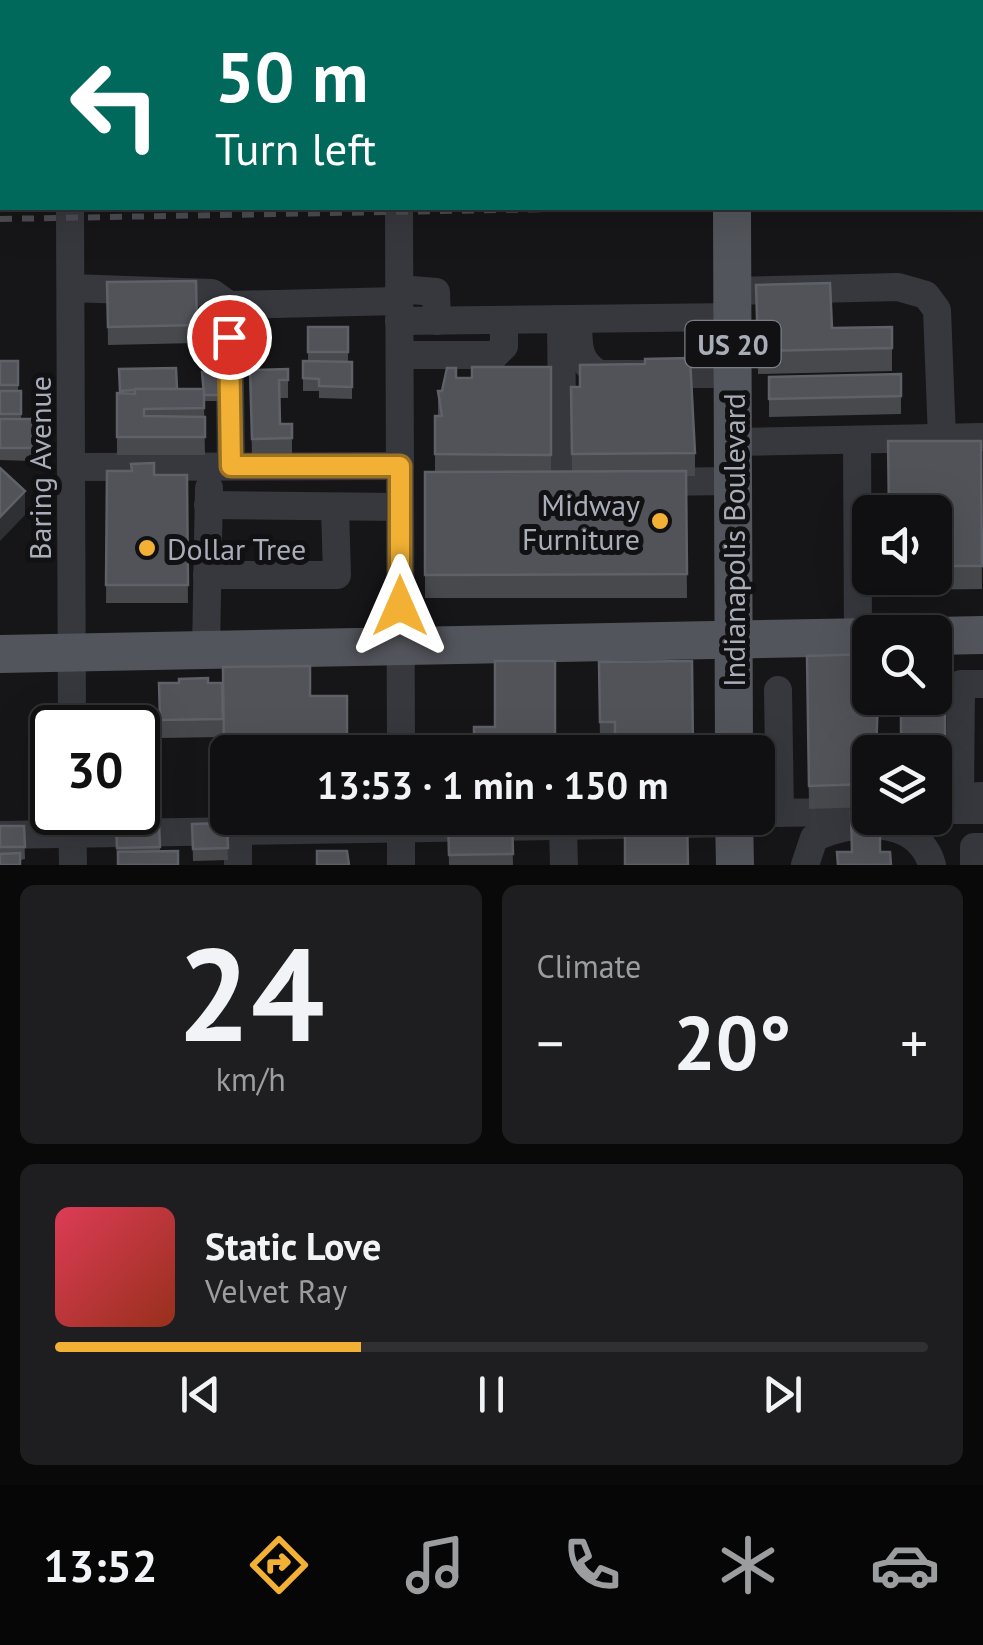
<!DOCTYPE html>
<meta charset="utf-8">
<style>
body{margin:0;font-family:"PT Sans",sans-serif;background:#1e1e20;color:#f1f3f6;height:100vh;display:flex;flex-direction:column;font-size:38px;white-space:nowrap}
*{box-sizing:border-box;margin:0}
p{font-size:32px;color:#9c9d9f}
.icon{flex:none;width:55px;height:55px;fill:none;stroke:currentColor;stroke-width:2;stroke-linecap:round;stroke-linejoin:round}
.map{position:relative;height:865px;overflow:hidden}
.drawer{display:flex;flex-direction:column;gap:20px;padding:20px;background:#09090a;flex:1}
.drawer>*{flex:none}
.banner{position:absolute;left:0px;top:0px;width:985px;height:210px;box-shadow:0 10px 40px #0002,0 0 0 2px #303032;background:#00695c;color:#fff;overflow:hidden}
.fabs{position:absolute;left:852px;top:495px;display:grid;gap:20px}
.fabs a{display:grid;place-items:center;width:100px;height:100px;border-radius:15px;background:#101012;box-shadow:0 10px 40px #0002,0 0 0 2px #303032;font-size:50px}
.speed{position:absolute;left:30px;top:705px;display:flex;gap:20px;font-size:50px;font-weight:700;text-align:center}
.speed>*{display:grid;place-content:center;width:130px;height:130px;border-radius:50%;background:#101012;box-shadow:0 10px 40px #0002,0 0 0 2px #303032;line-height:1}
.speed .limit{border:5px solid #111;border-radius:15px;background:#fff;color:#111}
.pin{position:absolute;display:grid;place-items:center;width:85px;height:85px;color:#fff;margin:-42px;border:5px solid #fff;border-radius:50%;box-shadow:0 2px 10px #0007}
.me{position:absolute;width:110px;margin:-55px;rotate:0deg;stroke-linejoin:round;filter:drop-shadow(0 0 8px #0008)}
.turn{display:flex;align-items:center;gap:35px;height:210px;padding:0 50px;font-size:45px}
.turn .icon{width:130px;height:130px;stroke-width:2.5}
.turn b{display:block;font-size:70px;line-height:85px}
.big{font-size:75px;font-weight:800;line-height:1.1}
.drawer .tile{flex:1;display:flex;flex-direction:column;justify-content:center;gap:15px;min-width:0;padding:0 35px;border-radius:15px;background:#1e1e20}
.drawer .dial{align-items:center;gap:0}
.dial b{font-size:130px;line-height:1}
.song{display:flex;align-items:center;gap:30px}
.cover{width:120px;height:120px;border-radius:15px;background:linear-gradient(135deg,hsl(350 70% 55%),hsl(10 70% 35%))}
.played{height:10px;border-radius:5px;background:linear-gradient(90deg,#f2b134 35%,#303032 35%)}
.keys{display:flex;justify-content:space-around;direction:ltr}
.heat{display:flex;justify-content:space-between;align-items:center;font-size:55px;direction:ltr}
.drawer .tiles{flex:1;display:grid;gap:20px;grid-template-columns:1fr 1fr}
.tile:last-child{grid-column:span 2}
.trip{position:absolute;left:210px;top:735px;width:565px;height:100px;border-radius:15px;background:#101012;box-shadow:0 10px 40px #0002,0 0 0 2px #303032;font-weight:800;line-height:100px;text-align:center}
.tabs{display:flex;height:160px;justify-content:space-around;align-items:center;background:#060607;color:#9c9d9f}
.tabs .icon{width:70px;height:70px}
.tabs .on{color:#f2b134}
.tabs b{font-size:45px;color:#f1f3f6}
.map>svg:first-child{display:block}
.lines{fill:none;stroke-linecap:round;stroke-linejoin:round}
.minor{stroke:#37383d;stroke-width:28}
.major{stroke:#53555c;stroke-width:38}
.rail{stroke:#4a4c52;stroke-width:6;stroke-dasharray:12 10;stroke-linecap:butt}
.wall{fill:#47494d}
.shaded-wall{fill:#2f3033}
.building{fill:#525359;stroke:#5f6168;stroke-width:2.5}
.route-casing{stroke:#9d7322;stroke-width:25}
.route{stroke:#f2b134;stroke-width:18}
.poi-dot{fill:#f2b134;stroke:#111113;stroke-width:4}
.labels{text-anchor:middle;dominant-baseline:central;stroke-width:10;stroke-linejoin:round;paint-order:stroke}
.shield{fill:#111113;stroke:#7b7e86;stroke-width:2.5}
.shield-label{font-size:28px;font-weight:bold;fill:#a8adb8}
.street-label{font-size:30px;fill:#a8adb8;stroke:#111113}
.poi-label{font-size:30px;fill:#a8adb8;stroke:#111113;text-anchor:end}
</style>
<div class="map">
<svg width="983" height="865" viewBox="0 0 983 865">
<rect width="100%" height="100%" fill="#161618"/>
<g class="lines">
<g class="minor">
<polyline points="69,0 69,2"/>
<polyline points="233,0 233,2"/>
<polyline points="398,0 398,2"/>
<polyline points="563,0 563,2"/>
<polyline points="920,2 922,0"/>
<polyline points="982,43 983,43"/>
<polyline points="982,101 983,101"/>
<polyline points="0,169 2,170"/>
<polyline points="70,208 72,728"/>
<polyline points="399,208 401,752"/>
<polyline points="71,288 212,293 229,305"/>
<polyline points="399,289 436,292 437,321"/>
<polyline points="733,291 898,287 926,295 937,310 942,438"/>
<path d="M578 320C579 345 576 360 599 374H733"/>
<polyline points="399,321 733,317"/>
<polyline points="561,325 563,484"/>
<polyline points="400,355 495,355 504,346 504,320"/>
<polyline points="857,440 858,637"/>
<polyline points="733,442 983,437"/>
<polyline points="231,466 229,305 399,301"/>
<polyline points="71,467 400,466"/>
<polyline points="650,482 733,481"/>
<polyline points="208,505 400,507"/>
<polyline points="207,575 337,575 335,508"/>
<polyline points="206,650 209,488"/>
<polyline points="983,684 961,684 960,797 983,796"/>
<polyline points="778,690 780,813"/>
<polyline points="935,810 983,810"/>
<polyline points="72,812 73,865"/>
<polyline points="758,813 856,812"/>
<polyline points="401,818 401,865"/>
<polyline points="563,826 564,865"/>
<polyline points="0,835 734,823"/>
<polyline points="238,865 238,831"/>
<path d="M805 865 814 838C852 819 918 815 932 865"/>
<polyline points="974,865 974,847 983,847"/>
</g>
<g class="major">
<polyline points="731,0 732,2"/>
<polyline points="732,208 734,752"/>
<polyline points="935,636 983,635"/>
<polyline points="0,654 870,637"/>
<polyline points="734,818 735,865"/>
</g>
<g class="rail">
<polyline points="982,200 983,200"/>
<polyline points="0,219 609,208"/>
</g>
</g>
<g class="wall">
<polygon points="0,0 2,2 2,149 0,149"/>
<rect x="117" y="0" width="85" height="2"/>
<rect x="239" y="0" width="50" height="2"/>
<polygon points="196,281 197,343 108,345 107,282"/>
<polygon points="756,285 832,328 892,327 892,371 758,374"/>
<polygon points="308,327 348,327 348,362 352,362 352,399 319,398 319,391 303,391 303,361 308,361"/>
<polygon points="0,361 18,361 18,391 21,391 21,419 34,419 33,461 0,460"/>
<polygon points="551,367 551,471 572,471 571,387 695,453 695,476 686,476 687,598 425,598 425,472 435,472 435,416 438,416 438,391 442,391 456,378 472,378"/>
<polygon points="119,369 177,389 202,389 220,372 220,401 204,401 205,455 117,455 117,393 119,393"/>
<polygon points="288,369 288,398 279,398 280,424 292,424 292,456 252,457 250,370"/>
<polygon points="901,374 901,414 769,417 769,377"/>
<polygon points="981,441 982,589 902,590 889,578 935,578 935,512"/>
<polygon points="131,464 154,475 187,475 188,603 106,603 107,471 131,471"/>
<polygon points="807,656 870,752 870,807 809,809"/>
<polygon points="555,661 555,752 474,752"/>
<polygon points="599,662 693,752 615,745 600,745"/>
<polygon points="223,667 310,696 347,752 228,752 228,787 224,787"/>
<polygon points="945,679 945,808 935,808 935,752 901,752 901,698"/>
<polygon points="159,683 222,683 223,737 160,738"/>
<polygon points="138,728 151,779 158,795 158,813 105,814 105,812 138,812"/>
<polygon points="448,818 512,818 513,865 449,865"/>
<polygon points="159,823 160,851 117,860 116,824"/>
<polygon points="227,823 228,860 193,861 192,824"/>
<polygon points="0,826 24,826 25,859 0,865"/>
</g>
<polygon class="shaded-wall" points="25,491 25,515 0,541 0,517"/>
<g class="building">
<polygon points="0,0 27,0 27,2 2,2 2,126 0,126"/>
<rect x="298" y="0" width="52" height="2"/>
<rect x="438" y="0" width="52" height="2"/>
<polygon points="805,0 874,0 874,2 806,2"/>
<polygon points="196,281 197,325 108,327 107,282"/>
<polygon points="830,283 832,328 892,327 892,348 758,351 756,285"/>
<rect x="308" y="327" width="40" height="25"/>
<polygon points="690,358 695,453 572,454 571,387 580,387 580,365 645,364 645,359"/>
<rect x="0" y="361" width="18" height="24"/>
<polygon points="303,361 352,362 352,387 319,386 319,379 303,378"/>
<polygon points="472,367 551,367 551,455 435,454 435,416 442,416 438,391 442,391 447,368 456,368 456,378 472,378"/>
<polygon points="176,368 177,389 135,389 135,390 120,391 119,369"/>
<polygon points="288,369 288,380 279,380 280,424 292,424 292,438 252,439 250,370"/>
<polygon points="202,372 220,372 220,395 204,395"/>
<polygon points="901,374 901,396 769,399 769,377"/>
<polygon points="135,389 204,389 204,408 144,409 144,416 205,417 205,437 117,437 117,393 135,394"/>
<rect x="0" y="391" width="21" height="23"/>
<polygon points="0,419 34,419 33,448 0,448"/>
<polygon points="888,441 981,441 982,566 935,566 935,512 889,512"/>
<polygon points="154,463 154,475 187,475 188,585 106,585 107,471 132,471 131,464"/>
<polygon points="0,468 25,491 0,517"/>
<polygon points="686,471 687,574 425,575 425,472"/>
<polygon points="870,654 870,698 878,698 876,752 870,752 870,784 809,786 807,656"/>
<polygon points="495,661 555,661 555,746 494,746 494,752 474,752 474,727 495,727"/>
<polygon points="692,661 693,752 615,752 615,722 600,722 599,662"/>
<polygon points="310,666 310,696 347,696 347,752 362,752 228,752 228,763 224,763 223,667"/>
<polygon points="208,678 208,683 222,683 223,719 160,720 159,683 179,683 179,679"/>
<polygon points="935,679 945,679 945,790 935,790 935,752 924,752 924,740 901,740 901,698 935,698"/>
<polygon points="150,726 151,779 158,779 158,795 138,795 138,728 111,727"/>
<polygon points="851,812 870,812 870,818 880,818 880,852 890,852 891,865 838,865 837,852 852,852"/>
<polygon points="448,818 512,818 513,854 449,855"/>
<polygon points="625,818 687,818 688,865 625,865"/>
<polygon points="159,823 160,847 117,848 116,824"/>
<polygon points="227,823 228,848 193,849 192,824"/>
<polygon points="0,826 24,826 25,847 0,847"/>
<polygon points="178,851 178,865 118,865 118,852"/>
<polygon points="317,851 347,851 349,865 317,865"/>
<polygon points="20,853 20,865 0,865 0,854"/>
</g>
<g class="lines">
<g class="route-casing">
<polyline id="route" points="229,337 231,466 400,466 400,606"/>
</g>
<use href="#route" class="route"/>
</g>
<g class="poi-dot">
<circle cx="660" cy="521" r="10"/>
<circle cx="147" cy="548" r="10"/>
</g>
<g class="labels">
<rect class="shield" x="685.5" y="321" width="95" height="46" rx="8"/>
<g class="shield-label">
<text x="733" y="344">US 20</text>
</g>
<g class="street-label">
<text transform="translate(39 468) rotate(-90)">Baring Avenue</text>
<text transform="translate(733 540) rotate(-90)">Indianapolis Boulevard</text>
</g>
<g class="poi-label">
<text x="640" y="504">Midway<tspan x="640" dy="34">Furniture</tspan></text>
<text x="167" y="548" text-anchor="start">Dollar Tree</text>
</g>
</g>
</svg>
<div class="fabs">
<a><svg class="icon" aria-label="sound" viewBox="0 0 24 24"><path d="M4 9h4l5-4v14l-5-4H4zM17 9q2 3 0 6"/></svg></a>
<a><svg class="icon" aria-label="search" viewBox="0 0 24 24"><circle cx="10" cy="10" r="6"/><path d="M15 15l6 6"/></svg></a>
<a><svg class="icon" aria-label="layers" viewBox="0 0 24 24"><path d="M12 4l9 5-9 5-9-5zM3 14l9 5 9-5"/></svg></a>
</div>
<div class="speed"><div class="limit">30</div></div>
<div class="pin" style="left:229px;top:337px;background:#d93025"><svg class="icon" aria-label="arrive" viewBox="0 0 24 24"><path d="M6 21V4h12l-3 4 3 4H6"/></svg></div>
<svg class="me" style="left:400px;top:606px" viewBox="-20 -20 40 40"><path d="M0-17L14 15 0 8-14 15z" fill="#f2b134" stroke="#fff" stroke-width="4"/></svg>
<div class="trip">13:53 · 1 min · 150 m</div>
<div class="banner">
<div class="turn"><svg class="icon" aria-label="left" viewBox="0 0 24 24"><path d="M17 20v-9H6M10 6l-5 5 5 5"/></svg><div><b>50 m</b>Turn left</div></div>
</div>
</div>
<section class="drawer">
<div class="tiles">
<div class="tile dial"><b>24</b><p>km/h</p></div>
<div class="tile"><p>Climate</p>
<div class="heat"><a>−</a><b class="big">20°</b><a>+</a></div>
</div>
<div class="tile">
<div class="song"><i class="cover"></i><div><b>Static Love</b><p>Velvet Ray</p></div></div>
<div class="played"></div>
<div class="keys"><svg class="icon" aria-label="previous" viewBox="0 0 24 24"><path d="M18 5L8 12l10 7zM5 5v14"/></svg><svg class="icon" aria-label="pause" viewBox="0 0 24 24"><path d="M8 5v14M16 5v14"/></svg><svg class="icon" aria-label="next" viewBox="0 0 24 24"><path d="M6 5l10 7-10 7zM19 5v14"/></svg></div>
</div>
</div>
</section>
<nav class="tabs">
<b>13:52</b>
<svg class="icon on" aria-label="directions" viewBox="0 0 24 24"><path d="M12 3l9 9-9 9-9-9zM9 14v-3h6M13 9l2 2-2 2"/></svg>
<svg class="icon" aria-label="music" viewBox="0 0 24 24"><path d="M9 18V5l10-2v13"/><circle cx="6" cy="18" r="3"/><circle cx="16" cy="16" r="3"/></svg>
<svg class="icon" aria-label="phone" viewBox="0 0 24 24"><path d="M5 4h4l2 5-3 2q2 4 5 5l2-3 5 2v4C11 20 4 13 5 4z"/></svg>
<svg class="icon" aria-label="climate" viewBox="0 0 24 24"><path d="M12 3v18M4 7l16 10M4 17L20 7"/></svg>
<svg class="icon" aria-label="car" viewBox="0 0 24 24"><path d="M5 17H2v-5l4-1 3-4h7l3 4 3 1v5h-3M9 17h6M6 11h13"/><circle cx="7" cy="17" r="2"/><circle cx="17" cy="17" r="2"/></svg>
</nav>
